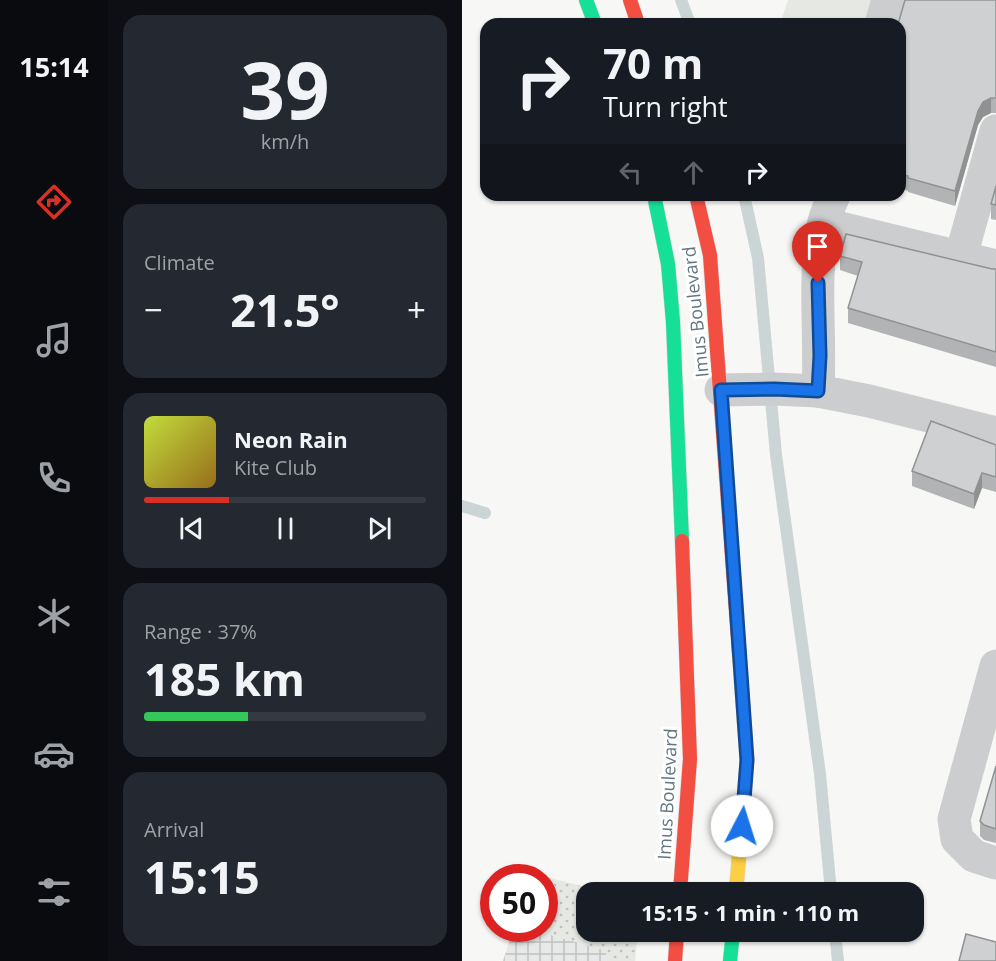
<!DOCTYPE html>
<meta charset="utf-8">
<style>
body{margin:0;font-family:"Open Sans",sans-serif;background:#242831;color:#f1f3f6;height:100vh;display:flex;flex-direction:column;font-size:22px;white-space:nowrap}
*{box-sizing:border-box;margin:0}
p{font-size:20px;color:#9ea1a6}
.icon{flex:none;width:33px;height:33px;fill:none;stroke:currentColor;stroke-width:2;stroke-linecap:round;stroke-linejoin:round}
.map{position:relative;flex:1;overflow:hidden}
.sheet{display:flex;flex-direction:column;gap:15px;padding:15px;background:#0d0f14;width:354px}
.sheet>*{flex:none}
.top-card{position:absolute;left:18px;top:18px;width:426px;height:183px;border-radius:18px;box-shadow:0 2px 4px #0004;background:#171b24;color:#f1f3f6;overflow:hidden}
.speed{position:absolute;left:18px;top:864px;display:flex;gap:12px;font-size:30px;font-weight:700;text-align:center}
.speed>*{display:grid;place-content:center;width:78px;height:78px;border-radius:50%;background:#171b24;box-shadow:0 2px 4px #0004;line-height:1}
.speed .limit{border:9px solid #d22;background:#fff;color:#111}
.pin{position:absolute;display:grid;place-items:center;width:51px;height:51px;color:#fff;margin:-62px -26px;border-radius:50% 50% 50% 0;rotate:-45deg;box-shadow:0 0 6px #0007}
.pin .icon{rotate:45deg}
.me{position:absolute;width:66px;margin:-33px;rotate:5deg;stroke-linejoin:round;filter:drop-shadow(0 0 4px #0008)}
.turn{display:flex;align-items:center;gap:21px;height:126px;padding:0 24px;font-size:27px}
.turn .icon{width:78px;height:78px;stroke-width:2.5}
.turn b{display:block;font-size:42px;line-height:51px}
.lanes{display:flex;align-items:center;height:57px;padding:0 24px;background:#0003;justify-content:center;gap:30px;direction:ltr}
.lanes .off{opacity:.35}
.big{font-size:45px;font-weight:700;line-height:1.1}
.sheet .widget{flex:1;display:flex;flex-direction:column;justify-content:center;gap:9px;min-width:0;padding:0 21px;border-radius:18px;background:#242831}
.sheet .dial{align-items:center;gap:0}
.dial b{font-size:78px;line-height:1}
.song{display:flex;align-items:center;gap:18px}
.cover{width:72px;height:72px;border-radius:9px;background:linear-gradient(135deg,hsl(70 70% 55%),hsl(40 70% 35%))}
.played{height:6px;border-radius:3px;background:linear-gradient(90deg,#d93025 30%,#363941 30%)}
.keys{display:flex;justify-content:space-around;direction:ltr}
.heat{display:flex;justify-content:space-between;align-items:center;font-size:33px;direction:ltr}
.charge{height:9px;border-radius:4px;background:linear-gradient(90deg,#34c759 37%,#363941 0)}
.trip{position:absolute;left:114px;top:882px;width:348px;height:60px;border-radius:18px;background:#171b24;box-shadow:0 2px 4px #0004;font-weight:700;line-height:60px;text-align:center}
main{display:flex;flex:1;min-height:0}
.tab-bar{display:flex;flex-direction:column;width:108px;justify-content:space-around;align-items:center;background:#090b0e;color:#9ea1a6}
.tab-bar .icon{width:42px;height:42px}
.tab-bar .current{color:#d93025}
.tab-bar b{font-size:27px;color:#f1f3f6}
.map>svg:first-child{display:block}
.industrial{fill:url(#industrial-grid)}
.grass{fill:url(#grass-dots)}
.pitch{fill:#e6e9e3}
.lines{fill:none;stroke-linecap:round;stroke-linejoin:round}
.stream{stroke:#cbd5d6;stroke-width:12}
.fast-casing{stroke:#d4d5d6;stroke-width:15}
.slow-casing{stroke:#d4d5d6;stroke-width:15}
.jam-casing{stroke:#d4d5d6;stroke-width:15}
.street{stroke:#cccdce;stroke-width:33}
.fast{stroke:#16e098;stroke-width:14}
.slow{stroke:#ffcf43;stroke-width:14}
.jam{stroke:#f24e42;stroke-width:14}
.wall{fill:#b1b3b4}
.shaded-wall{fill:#909292}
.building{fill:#ced0d1;stroke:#909292;stroke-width:1.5}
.route-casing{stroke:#114b97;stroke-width:15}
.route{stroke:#1a73e8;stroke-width:10}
.labels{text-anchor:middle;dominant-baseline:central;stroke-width:6;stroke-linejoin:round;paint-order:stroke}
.street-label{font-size:18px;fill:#637681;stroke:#fff}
</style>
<main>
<nav class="tab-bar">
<b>15:14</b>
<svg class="icon current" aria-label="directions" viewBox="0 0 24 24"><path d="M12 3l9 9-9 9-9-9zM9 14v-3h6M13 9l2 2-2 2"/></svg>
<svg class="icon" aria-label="music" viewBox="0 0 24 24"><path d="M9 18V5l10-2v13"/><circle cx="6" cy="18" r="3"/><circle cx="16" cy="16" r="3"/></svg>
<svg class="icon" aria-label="phone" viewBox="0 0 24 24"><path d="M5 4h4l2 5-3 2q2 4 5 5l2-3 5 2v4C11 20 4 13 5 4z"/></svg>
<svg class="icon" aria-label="climate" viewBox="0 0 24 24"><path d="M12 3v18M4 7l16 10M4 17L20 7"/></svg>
<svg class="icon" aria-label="car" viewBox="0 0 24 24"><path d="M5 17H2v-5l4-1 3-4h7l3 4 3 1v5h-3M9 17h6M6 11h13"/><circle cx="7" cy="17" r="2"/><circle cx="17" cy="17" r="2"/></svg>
<svg class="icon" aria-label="filters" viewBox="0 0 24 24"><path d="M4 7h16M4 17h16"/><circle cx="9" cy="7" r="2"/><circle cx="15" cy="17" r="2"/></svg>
</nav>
<section class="sheet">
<div class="widget dial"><b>39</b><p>km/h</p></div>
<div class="widget"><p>Climate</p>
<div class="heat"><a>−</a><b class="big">21.5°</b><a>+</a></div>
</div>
<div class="widget">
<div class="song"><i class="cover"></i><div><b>Neon Rain</b><p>Kite Club</p></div></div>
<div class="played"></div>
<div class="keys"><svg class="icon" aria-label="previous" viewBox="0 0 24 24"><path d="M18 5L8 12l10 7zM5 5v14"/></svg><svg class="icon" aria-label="pause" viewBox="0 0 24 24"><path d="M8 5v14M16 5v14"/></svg><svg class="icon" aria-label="next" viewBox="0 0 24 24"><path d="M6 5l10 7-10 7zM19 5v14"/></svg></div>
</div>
<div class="widget"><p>Range · 37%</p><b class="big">185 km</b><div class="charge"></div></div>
<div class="widget"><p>Arrival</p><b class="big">15:15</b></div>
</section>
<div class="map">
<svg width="534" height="961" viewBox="0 0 534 961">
<defs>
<pattern id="industrial-grid" width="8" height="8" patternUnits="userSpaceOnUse" patternTransform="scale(1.5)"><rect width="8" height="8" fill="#e7e9e8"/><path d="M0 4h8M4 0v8" fill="none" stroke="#bfc1c1"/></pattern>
<pattern id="grass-dots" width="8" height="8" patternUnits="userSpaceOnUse" patternTransform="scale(1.5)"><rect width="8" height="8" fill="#e6e9e3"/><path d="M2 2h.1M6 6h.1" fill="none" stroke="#bec1bd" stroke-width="1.8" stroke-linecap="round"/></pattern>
</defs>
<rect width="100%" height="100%" fill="#f7f7f6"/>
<polygon class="industrial" points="51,929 68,929 146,951 143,961 41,961"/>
<polygon class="grass" points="66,872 142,892 124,892 124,932 176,932 173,961 143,961 145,951 68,929 82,928 82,878 64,877"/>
<polygon class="pitch" points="326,0 417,0 410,24 318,24"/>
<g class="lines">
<g class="stream">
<polyline points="219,0 228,24"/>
<polyline points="282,195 296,258 314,455 358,774 369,892"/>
<polyline points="0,506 23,513"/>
<polyline points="373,932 376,961"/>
</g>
<g class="fast-casing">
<g id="fast">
<polyline points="124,0 133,24"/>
<polyline points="192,195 206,264 211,322 220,541"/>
<polyline points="268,961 271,932"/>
</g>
</g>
<g class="slow-casing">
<polyline id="slow" points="274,892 285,760 277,652"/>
</g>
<g class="jam-casing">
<g id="jam">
<polyline points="168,0 176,24"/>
<polyline points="234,195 248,255 277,652"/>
<polyline points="218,892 228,759 220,541"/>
<polyline points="213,961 215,932"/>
</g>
</g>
<g class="street">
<polyline points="419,24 426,0"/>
<path d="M372 195C368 205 363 215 361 226 351 280 359 336 356 391L407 401 534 433"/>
<polyline points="362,224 534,266"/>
<polyline points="499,256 534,131"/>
<polyline points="259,390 312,389 356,391"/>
<polyline points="534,666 492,819 495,839 512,856 534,863"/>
</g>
<use href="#fast" class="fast"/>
<use href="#slow" class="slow"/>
<use href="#jam" class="jam"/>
</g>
<g class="wall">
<polygon points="443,0 534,0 534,113 529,113 521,117 516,125 493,206 446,192 446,191 438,188 438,24"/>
<polygon points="534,186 534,220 529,219 529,204"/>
<polygon points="378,256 534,269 534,367 386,323 386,308 396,276 378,270"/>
<polygon points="534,445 534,492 520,488 512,509 450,486 450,471"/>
<polygon points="534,766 534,843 522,840 518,836 518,821"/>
</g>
<g class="shaded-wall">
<polygon points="529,98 529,113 521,117 516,125 493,206 493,191 516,111 521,102"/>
<polygon points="520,473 520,488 512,509 512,494"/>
</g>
<g class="building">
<polygon points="443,0 534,0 534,98 529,98 521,102 516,111 493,191 446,178 446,176 438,174 438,24 436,24"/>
<polygon points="534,186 534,205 529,204"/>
<polygon points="384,234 530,269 534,269 534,352 386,308 400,262 378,256"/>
<polygon points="469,421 534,445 534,477 520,473 512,494 450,471"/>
<polygon points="534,766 534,829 522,825 518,821"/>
<polygon points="504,934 534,942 534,961 497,961"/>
</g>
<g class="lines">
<g class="route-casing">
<polyline id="route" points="280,826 285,760 259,390 312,389 356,391 358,356 356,283"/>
</g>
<use href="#route" class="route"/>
</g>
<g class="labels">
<g class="street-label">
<text transform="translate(233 312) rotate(-96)">Imus Boulevard</text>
<text transform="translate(205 794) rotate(-87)">Imus Boulevard</text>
</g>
</g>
</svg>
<div class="speed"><div class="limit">50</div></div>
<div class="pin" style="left:356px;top:283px;background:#d93025"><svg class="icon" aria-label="arrive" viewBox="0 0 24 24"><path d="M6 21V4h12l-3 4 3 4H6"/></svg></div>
<svg class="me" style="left:280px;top:826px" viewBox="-20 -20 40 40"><circle r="19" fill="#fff"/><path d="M0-13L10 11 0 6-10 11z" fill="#1a73e8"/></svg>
<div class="trip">15:15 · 1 min · 110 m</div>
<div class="top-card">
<div class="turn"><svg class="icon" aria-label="right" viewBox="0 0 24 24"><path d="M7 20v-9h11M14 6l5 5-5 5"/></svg><div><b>70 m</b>Turn right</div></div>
<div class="lanes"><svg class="icon off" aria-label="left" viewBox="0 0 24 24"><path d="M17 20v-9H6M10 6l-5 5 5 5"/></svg><svg class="icon off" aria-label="ahead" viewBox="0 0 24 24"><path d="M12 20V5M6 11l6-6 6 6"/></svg><svg class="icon" aria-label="right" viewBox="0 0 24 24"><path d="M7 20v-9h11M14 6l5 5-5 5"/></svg></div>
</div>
</div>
</main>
